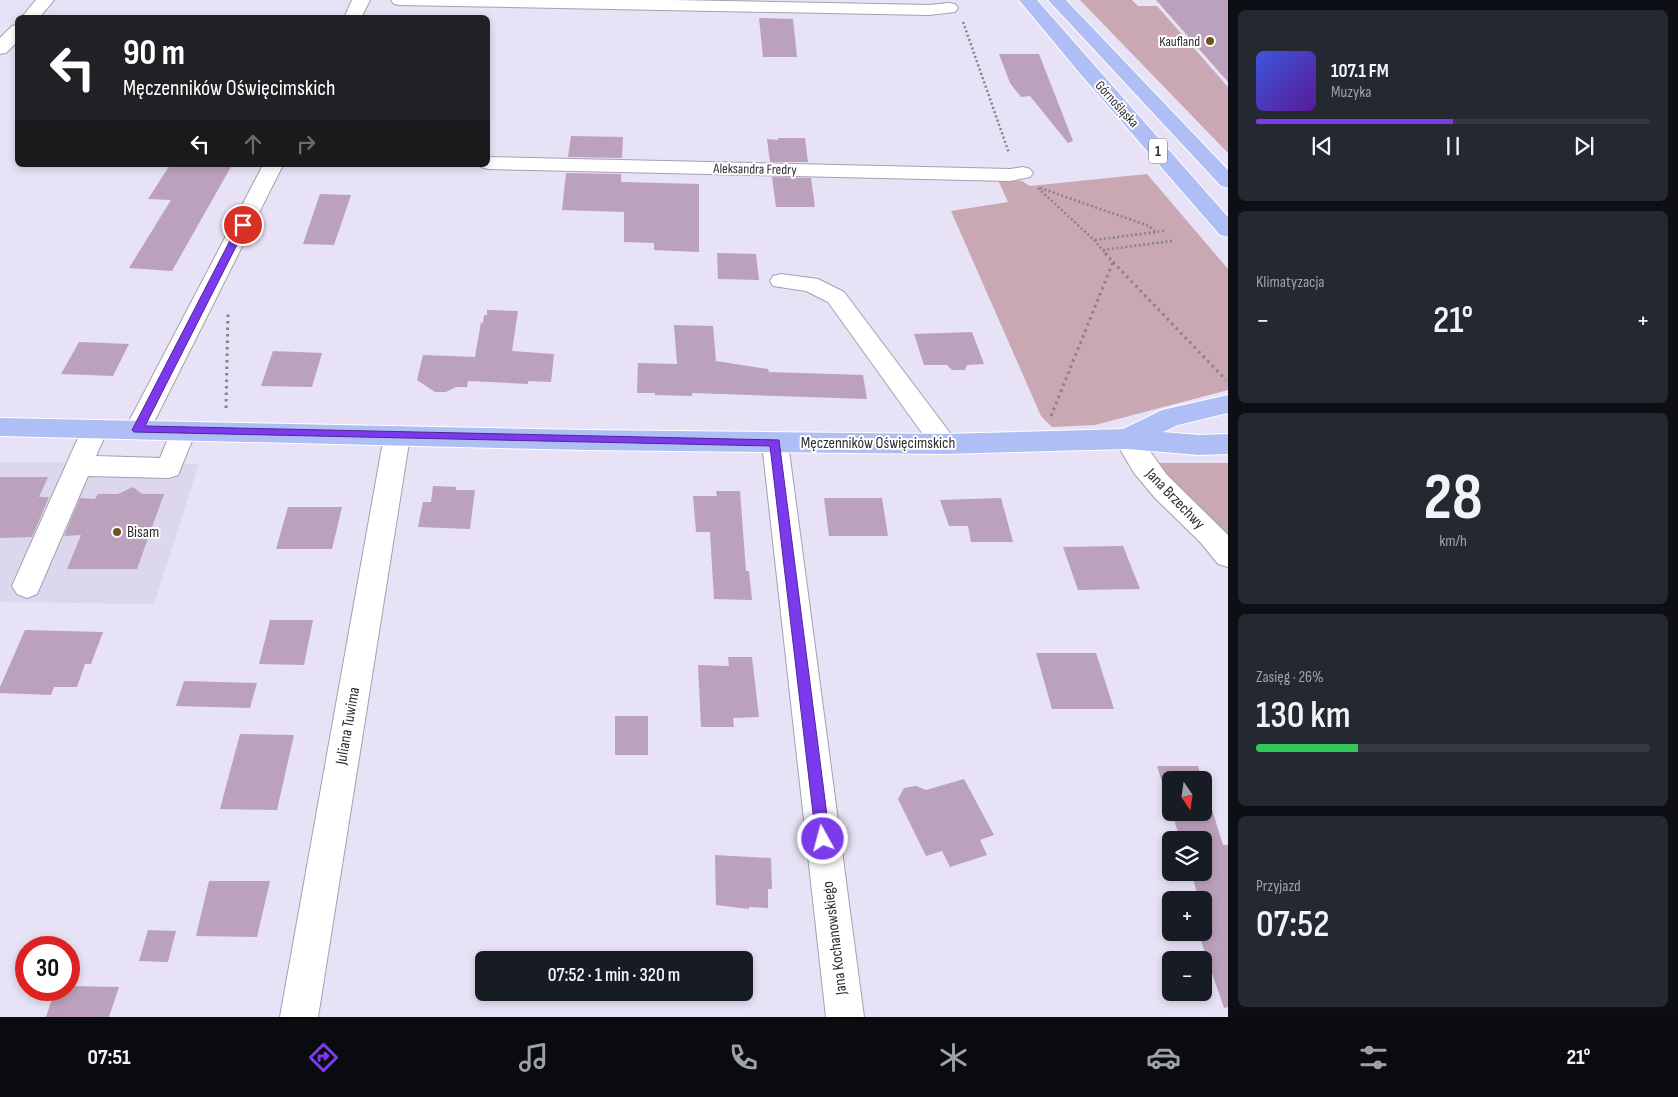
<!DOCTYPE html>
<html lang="pl">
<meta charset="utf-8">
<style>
body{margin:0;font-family:"Sofia Sans Condensed",sans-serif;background:#242831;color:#f1f3f6;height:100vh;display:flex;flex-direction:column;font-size:19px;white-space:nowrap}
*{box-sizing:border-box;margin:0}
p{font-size:16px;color:#9ea1a6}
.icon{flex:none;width:28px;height:28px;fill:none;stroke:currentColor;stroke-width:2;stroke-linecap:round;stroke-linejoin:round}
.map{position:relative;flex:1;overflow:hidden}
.details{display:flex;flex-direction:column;gap:10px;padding:10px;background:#0d0f14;width:450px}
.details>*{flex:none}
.hud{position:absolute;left:15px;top:15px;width:475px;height:152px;border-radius:8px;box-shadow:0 2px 8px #0003;background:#202124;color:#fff;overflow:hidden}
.needle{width:32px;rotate:167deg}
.tools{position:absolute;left:1162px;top:771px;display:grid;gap:10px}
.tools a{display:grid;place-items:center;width:50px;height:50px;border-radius:8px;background:#171b24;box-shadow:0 2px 8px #0003;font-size:25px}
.speed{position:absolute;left:15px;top:936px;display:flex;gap:10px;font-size:25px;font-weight:700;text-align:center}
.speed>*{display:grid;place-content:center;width:65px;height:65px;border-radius:50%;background:#171b24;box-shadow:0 2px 8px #0003;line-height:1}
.speed .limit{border:8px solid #d22;background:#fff;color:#111}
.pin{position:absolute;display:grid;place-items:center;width:42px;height:42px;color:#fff;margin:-21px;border:2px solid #fff;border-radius:50%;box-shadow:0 1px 5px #0007}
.me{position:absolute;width:55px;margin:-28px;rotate:353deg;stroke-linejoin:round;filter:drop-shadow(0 0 4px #0008)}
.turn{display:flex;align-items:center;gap:18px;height:105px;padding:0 25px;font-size:22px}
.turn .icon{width:65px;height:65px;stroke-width:2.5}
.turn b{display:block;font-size:35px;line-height:42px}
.lanes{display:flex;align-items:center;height:48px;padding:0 25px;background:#0003;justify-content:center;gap:25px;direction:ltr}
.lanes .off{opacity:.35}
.big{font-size:38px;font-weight:600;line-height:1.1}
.details .card{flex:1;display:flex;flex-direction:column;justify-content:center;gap:8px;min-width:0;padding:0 18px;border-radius:8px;background:#242831}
.details .dial{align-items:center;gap:0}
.dial b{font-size:65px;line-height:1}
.song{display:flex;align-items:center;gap:15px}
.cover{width:60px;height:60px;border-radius:8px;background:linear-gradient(135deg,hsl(230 70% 55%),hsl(270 70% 35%))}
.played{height:5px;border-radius:2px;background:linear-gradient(90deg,#7c3aed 50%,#363941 50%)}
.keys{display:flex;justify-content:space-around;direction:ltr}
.heat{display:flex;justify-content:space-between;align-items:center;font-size:28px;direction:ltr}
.charge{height:8px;border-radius:4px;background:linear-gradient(90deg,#34c759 26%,#363941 0)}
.trip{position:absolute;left:475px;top:951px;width:278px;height:50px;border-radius:8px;background:#171b24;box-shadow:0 2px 8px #0003;font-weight:600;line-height:50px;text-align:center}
.tab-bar{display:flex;height:80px;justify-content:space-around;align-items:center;background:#090b0e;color:#9ea1a6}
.tab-bar .icon{width:35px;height:35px}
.tab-bar .on{color:#7c3aed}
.tab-bar b{font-size:22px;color:#f1f3f6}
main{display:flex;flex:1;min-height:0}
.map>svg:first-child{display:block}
.built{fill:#ddd6ef}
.green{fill:#c9a8b4}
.building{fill:#bca1bc}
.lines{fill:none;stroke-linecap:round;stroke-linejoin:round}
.minor-casing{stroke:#a5a0b1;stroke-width:2}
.major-casing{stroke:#fff;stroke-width:2}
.path-far1{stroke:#86838f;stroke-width:2.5;stroke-dasharray:2 2.5;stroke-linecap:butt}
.path{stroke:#86838f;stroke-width:3;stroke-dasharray:2.5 4;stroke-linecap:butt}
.minor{fill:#fff;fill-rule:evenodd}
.major{fill:#afbef5;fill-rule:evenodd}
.route{fill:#7c3aed;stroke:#51269a}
.poi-dot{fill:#6f5326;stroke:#fff;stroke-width:2}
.labels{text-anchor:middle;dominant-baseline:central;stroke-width:4;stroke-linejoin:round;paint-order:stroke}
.far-poi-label{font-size:14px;fill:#2f2d34;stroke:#fff;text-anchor:end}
.far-street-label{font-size:14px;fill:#2f2d34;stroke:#fff}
.shield{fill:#fff;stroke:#6d6c71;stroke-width:1}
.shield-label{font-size:15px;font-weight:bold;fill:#2f2d34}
.street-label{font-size:16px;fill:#2f2d34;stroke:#fff}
.poi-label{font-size:16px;fill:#2f2d34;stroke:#fff;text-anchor:start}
</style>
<main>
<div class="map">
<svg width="1228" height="1017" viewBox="0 0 1228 1017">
<rect width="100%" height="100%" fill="#e7e2f5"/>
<polygon class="built" points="0,462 199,464 154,604 0,602"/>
<g class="green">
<polygon points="1080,0 1132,0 1138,6 1157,6 1228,87 1228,153"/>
<polygon points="1147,174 1228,269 1228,390 1095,425 1052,427 1041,416 951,211 1008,202 997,178 1022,181 1030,186"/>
<polygon points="1157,463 1228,463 1228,543 1227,542"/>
</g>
<g class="building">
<polygon points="1156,0 1228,0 1228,82"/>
<polygon points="759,18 793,19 797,57 763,57"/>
<polygon points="999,54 1039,54 1073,141 1068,143 1030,96 1021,97 1010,83"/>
<polygon points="571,136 623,137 622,158 568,157"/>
<polygon points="778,138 805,138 808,162 770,162 767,139 778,140"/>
<polygon points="170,165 232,165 172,271 129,268 171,200 148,199"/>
<polygon points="566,173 621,174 621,182 699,184 699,252 654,250 654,243 624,242 624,212 562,210"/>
<polygon points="772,177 811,178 815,207 776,207"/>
<polygon points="320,194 351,195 334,245 303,244"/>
<polygon points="717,253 756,254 759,280 718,279"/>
<polygon points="487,310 518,311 512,351 554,354 551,382 528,381 528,384 468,381 467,387 456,387 446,392 435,392 417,380 423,355 475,357 481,322 483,323 484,315 487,315"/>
<polygon points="674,325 713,326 716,361 768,369 769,372 863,375 867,399 692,393 692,396 655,395 655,393 637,393 638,363 677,364"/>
<polygon points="972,332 984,364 967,365 965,370 952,370 947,365 924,365 914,334"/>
<polygon points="79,342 129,344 113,376 61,374"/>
<polygon points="273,351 322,353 312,387 261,386"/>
<polygon points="0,477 48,477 39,497 49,497 32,537 0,538"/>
<polygon points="433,486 456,487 456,490 475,490 470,529 418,527 423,502 431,502"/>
<polygon points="133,487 142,494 164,494 137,569 67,569 81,535 64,536 80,498 95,499 98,494 118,494"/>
<polygon points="716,491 740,491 746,571 749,571 752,600 714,599 710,532 696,532 693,496 717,496"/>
<polygon points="824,498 882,498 888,536 829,536"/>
<polygon points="1001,498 1013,542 971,542 968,526 949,526 940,500"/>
<polygon points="288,507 342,507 332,549 276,549"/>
<polygon points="1123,546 1140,589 1078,590 1063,547"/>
<polygon points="270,620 313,620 304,665 259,664"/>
<polygon points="25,630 103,632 91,664 85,664 77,687 54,687 51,695 0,693 0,687"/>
<polygon points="1036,653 1096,653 1114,709 1052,709"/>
<polygon points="728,657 752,657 759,717 733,718 734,727 701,727 698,665 729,666"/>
<polygon points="184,681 257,683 250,708 176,706"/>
<rect x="615" y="716" width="33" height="39"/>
<polygon points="240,734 294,735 277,810 220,809"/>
<polygon points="1157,766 1198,766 1202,780 1171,780 1171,811"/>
<polygon points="964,779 994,835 980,840 987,855 950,867 942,851 926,856 898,799 904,788 916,786 926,790"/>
<polygon points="1204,784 1223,845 1228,845 1228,1007 1224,1008 1198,932 1210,932 1204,914 1204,900 1199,900 1191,872 1204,872 1204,840 1180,840 1172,812 1204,812"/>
<polygon points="715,855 771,858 772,889 768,889 768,908 749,907 749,909 716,905"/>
<polygon points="209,881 270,881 257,937 196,936"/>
<polygon points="148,930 176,931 168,962 139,961"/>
<polygon points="69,986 119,987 109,1017 46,1017 55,990 69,990"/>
</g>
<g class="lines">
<g class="minor-casing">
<g id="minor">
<polygon points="36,0 54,0 39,18 21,18"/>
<polygon points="352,0 370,0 361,18 344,18"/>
<polygon points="391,0 673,0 929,5 949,3 955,4 958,8 955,12 929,15 400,5 394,4"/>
<polygon points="18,25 18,41 6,53 0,54 0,38 12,26"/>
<polygon points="488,157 1010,169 1023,167 1030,169 1033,173 1030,177 1010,181 488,169 481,167 479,165 488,165"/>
<polygon points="263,165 283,165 147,436 138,438 129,436 125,429"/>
<polygon points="781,274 818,279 844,292 953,437 957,444 953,451 944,454 935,451 828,302 806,291 773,286 770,281 773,276"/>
<polygon points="95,420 104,422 108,429 96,456 160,458 174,424 183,422 192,424 196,431 178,475 169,478 88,476 37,594 27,598 17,594 12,586 82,429 86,422"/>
<polygon points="397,426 406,429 410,436 318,1017 280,1017 384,436 388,429"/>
<polygon points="1127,429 1136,432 1167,475 1228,535 1228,567 1218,564 1201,543 1155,498 1134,473 1114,439 1118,432"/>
<polygon points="775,433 784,436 788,443 864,1017 826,1017 762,443 766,436"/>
</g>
</g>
<g class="major-casing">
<g id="major">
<polygon points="1019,0 1037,0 1228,217 1228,237 1220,235 1082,76"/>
<polygon points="1048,0 1066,0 1228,170 1228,188 1221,186"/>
<polygon points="1228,395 1228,413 1178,425 1163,432 1199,435 1228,434 1228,454 1199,455 1127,449 944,454 585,450 0,436 0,418 585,430 944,434 1123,429 1162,410"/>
</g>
</g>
<g class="path-far1">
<polyline points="963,22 1009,153"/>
<polyline points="1038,188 1094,240 1107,255"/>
<polyline points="1040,188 1149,226 1156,232"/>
<polyline points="1095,240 1164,231"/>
<polyline points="1103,250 1172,241"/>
</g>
<g class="path">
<polyline points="1113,262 1226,380"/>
<polyline points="226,408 228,312"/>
<polyline points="1051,416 1113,262 1105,253"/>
</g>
<use href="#minor" class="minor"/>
<use href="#major" class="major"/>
</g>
<polygon class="route" points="243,222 247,225 145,426 779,440 830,839 828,844 823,846 818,844 816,839 770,446 134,432 132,430 238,225"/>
<g class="poi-dot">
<circle cx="1210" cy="41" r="5"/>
<circle cx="117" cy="532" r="5"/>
</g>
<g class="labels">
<g class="far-poi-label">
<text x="1200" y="41">Kaufland</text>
</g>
<g class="far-street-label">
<text transform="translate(1117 104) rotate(48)">Górnośląska</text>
<text transform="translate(755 169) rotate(1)">Aleksandra Fredry</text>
</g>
<rect class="shield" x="1149" y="138.5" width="18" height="25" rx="4"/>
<g class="shield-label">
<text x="1158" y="151">1</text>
</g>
<g class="street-label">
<text x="878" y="443">Męczenników Oświęcimskich</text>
<text transform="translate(1175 499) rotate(46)">Jana Brzechwy</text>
<text transform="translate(348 726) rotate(-80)">Juliana Tuwima</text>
<text transform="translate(835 938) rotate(-97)">Jana Kochanowskiego</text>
</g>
<g class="poi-label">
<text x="127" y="532">Bisam</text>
</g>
</g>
</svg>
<div class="tools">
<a><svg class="needle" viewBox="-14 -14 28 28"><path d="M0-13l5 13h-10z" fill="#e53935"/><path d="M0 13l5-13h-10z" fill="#9ea1a6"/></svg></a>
<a><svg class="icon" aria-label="layers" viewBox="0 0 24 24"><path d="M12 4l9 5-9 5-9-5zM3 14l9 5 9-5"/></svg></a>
<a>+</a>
<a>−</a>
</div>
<div class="speed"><div class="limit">30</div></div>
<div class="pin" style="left:243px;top:225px;background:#d93025"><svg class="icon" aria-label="arrive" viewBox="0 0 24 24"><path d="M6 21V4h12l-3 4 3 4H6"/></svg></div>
<svg class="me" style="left:823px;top:839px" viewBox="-20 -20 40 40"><circle r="17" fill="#7c3aed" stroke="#fff" stroke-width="3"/><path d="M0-11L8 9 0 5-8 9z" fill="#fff"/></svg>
<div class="trip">07:52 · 1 min · 320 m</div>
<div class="hud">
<div class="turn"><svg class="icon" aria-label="left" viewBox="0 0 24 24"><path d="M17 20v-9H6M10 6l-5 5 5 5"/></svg><div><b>90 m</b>Męczenników Oświęcimskich</div></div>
<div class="lanes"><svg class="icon" aria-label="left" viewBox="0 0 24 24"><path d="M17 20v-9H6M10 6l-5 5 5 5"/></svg><svg class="icon off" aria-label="ahead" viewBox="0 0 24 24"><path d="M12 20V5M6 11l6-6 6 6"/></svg><svg class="icon off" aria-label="right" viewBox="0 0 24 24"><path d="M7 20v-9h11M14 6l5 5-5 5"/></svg></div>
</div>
</div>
<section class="details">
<div class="card">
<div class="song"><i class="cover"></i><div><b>107.1 FM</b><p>Muzyka</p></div></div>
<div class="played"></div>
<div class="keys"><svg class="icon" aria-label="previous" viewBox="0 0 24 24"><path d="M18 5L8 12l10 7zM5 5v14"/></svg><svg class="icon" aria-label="pause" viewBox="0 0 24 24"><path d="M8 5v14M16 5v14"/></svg><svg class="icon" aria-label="next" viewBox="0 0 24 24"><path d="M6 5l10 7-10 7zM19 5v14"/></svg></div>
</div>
<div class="card"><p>Klimatyzacja</p>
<div class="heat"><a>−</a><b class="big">21°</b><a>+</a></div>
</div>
<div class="card dial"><b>28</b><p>km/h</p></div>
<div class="card"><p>Zasięg · 26%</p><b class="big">130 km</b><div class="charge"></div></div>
<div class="card"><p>Przyjazd</p><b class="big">07:52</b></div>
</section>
</main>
<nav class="tab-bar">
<b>07:51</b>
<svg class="icon on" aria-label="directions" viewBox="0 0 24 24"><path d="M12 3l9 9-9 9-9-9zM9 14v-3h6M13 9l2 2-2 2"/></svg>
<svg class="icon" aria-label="music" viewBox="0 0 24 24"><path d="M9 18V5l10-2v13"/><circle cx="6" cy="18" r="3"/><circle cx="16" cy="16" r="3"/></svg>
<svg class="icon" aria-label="phone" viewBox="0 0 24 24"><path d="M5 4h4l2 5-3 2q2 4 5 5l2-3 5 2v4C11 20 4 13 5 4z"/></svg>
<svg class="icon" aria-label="climate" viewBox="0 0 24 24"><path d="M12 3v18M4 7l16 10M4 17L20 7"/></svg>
<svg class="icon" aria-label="car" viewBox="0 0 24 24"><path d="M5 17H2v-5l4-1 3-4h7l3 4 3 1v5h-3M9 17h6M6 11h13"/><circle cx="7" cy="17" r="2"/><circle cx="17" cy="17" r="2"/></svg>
<svg class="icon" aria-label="filters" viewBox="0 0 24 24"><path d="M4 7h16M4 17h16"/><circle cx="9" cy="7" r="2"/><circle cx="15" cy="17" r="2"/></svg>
<b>21°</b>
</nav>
